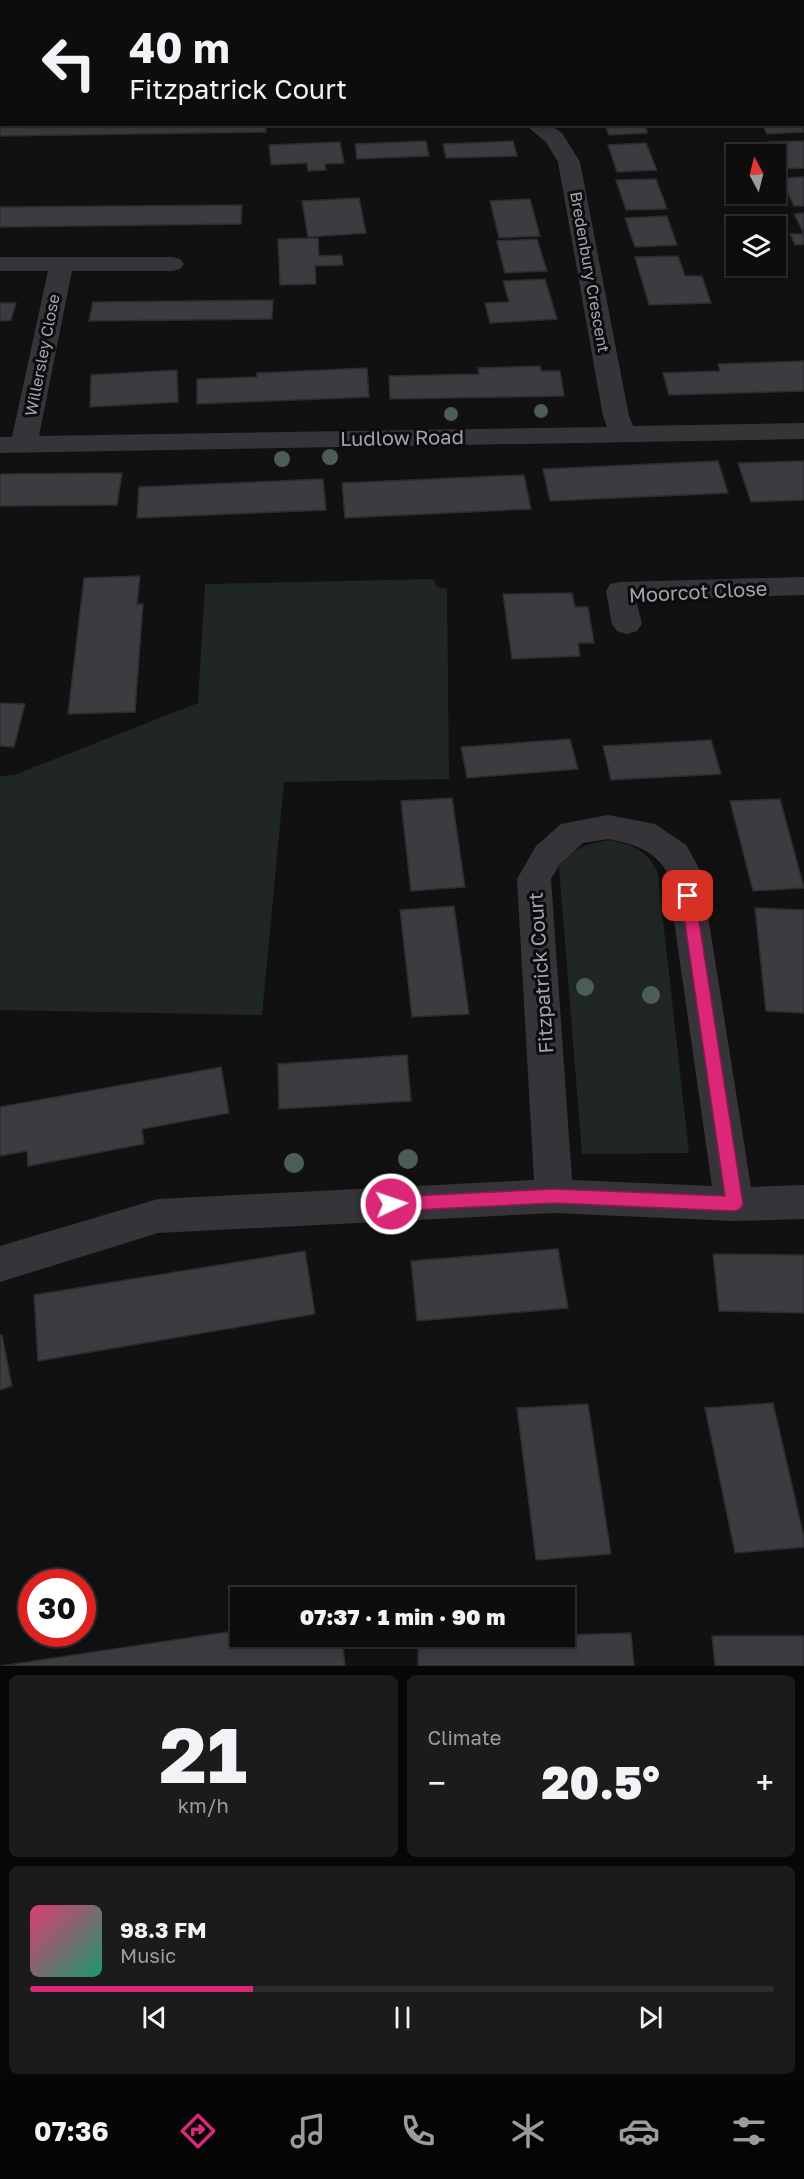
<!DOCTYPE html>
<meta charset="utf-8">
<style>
body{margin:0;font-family:"Golos Text",sans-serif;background:#1b1b1c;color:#f1f3f6;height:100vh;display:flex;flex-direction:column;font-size:22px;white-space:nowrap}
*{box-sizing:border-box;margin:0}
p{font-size:20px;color:#9a9c9e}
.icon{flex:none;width:33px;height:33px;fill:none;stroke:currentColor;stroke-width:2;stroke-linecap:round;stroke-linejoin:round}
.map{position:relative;height:1666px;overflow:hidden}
.sheet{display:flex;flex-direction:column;gap:9px;padding:9px;background:#070708;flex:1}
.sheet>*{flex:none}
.hud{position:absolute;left:0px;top:0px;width:804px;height:126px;box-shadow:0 3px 9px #0003,0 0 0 2px #2d2d2e;background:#0d0d0e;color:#f1f3f6;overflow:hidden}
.needle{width:39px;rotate:353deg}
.buttons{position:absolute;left:726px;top:144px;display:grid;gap:12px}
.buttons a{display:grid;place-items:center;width:60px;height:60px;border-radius:0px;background:#0d0d0e;box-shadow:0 3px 9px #0003,0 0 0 2px #2d2d2e;font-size:30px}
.speed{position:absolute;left:18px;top:1569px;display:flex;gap:12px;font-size:30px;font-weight:700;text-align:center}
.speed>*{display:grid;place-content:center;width:78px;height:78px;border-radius:50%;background:#0d0d0e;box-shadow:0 3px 9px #0003,0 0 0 2px #2d2d2e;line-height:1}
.speed .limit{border:9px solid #d22;background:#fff;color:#111}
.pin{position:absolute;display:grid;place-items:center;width:51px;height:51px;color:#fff;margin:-26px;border-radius:12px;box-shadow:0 3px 9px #0006}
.me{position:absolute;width:66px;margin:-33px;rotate:87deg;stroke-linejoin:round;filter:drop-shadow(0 0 4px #0008)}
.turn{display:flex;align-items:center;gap:21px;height:126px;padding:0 30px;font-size:27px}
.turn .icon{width:78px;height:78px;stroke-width:2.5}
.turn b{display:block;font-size:42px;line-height:51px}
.big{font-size:45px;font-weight:800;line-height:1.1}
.sheet .card{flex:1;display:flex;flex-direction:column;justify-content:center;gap:9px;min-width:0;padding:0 21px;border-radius:9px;background:#1b1b1c}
.sheet .dial{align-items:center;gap:0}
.dial b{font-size:78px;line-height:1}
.song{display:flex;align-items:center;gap:18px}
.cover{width:72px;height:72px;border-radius:9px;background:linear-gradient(135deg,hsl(340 70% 55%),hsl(160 70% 35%))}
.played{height:6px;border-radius:3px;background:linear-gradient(90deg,#db2777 30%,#2d2d2e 30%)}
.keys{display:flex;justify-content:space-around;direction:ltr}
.heat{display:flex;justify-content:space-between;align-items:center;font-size:33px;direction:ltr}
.sheet .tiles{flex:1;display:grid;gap:9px;grid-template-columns:1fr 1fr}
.card:last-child{grid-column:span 2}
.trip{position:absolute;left:230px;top:1587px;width:345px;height:60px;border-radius:0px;background:#0d0d0e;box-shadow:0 3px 9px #0003,0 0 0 2px #2d2d2e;font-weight:800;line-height:60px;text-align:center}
.menu{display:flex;height:96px;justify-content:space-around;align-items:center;background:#050506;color:#9a9c9e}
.menu .icon{width:42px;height:42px}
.menu .selected{color:#db2777}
.menu b{font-size:27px;color:#f1f3f6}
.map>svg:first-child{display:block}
.green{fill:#202623}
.building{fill:#3c3b3f;stroke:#2c2b2e;stroke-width:1.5}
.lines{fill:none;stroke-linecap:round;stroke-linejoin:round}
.minor{fill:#363439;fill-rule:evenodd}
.tree{fill:#4c5d55}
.route{fill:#db2777;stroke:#8e194d;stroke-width:1.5}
.labels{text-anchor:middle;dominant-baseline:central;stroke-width:6;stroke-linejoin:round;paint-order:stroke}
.far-street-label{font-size:16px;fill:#a6a3b1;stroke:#0c0c0d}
.street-label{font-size:20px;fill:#a6a3b1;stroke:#0c0c0d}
</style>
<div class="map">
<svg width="804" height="1666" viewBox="0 0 804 1666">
<rect width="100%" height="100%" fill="#111112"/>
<g class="green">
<polygon points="433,579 437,587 447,589 449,779 284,782 262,1015 0,1010 0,776 14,775 198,703 205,584"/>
<path d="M609 840C633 845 648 850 658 874L689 1153 582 1154 559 867C573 848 586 844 609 840Z"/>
</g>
<g class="building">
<polygon points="0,123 2,124 266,124 266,132 0,136"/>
<polygon points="604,124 644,124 648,133 609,135"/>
<polygon points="762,124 802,124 804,132 767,134"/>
<polygon points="426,141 429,156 357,159 355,144"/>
<polygon points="513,141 517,156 446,158 443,144"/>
<polygon points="804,141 804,168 781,169 768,142"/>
<polygon points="340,142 344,163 325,164 326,170 308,171 307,163 271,165 269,145"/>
<polygon points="646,143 657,170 617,172 608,145"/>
<polygon points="804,177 804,206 794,206 780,178"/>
<polygon points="656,179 667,209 626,210 616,180"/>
<polygon points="359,198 366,233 308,237 302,201"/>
<polygon points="530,199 540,236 499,238 490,201"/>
<polygon points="242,205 241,224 0,227 0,207"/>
<polygon points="804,213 804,244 795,245 790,234 804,234 794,214"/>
<polygon points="667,216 677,245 635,247 625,218"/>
<polygon points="318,238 319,256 342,255 343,265 315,266 316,284 280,285 278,239"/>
<polygon points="537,239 547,271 505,273 497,241"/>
<polygon points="678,256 685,276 702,276 711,303 649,305 635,257"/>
<polygon points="545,279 557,319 490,323 485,303 509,302 503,281"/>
<polygon points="273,300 272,319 89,321 93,302"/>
<polygon points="0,303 16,303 11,320 0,321"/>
<polygon points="804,361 804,391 669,395 663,373 720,371 718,364"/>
<polygon points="540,366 541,371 560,371 564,396 390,399 389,376 479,374 478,368"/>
<polygon points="367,368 369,397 197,404 197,379 257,377 257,373"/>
<polygon points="177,370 178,402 90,407 91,375"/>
<polygon points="718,461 728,493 550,501 543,469"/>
<polygon points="804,461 804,500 751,502 738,463"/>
<polygon points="122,473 117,505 0,506 0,474"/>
<polygon points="524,475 531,509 345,518 342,483"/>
<polygon points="323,479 326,510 137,518 139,487"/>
<polygon points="140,576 137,604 143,604 135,712 68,714 84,578"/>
<polygon points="572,593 575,607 588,607 594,643 578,643 580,656 512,659 503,594"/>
<polygon points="0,703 25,704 14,747 0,746"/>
<polygon points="570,739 578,769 467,778 461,747"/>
<polygon points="711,740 721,774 611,780 603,746"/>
<polygon points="452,798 465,887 411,891 401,801"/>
<polygon points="780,799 804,888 753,891 730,801"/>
<polygon points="454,906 469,1014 412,1017 400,910"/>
<polygon points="755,908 804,910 804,1013 766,1011"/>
<polygon points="407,1055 411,1101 279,1109 278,1064"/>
<polygon points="221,1067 229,1113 142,1129 144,1144 28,1166 27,1151 0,1156 0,1107"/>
<polygon points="558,1249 568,1308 417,1321 411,1261"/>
<polygon points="305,1251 315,1314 38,1361 34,1295"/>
<polygon points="713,1254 804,1255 804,1313 719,1311"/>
<polygon points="0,1335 2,1335 12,1386 0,1390"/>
<polygon points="773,1403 804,1537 804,1547 735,1553 705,1408"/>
<polygon points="588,1404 611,1554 536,1560 517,1408"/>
<polygon points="240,1630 240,1636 342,1636 345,1666 0,1666"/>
<polygon points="631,1633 634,1666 418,1666 418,1639"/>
<polygon points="712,1636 804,1636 804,1666 715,1666"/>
</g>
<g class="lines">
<g class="minor">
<rect x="116" y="0" width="20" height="2"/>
<polygon points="668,0 689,0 690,2 669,2"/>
<polygon points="772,0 793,0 794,2 773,2"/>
<rect x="0" y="97" width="2" height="12"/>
<polygon points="524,124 549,124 562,133 580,162 629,416 633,426 804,423 804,439 0,453 0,437 12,437 48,271 0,271 0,257 172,257 180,259 184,264 180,269 172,271 72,271 39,436 607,427 603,416 558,162 546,142"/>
<polygon points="804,577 804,595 636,600 642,624 637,631 627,634 617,631 612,624 606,591 610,584 620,582"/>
<path d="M608 815 655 824 686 845 701 872 751 1187 804 1185V1219L734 1221 554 1213 158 1233 0 1282V1246L158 1199 534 1180 517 879 536 846 561 824ZM608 839C631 843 655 850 667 872L712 1186 572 1180 551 879 560 864 583 843Z"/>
</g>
</g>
<g class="tree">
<circle cx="541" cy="411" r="7"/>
<circle cx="451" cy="414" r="7"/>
<circle cx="330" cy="457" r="8"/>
<circle cx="282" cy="459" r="8"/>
<circle cx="585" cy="987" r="9"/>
<circle cx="651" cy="995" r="9"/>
<circle cx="408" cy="1159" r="10"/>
<circle cx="294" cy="1163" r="10"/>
</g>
<polygon class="route" points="688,890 695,896 743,1204 740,1209 734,1211 554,1203 391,1211 386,1209 383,1204 386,1199 391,1197 554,1189 725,1196 681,896"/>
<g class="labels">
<g class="far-street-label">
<text transform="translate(590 272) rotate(80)">Bredenbury Crescent</text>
<text transform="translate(42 355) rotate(-79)">Willersley Close</text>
</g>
<g class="street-label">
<text transform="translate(402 437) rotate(-1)">Ludlow Road</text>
<text transform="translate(698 591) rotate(-3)">Moorcot Close</text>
<text transform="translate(540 973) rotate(-94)">Fitzpatrick Court</text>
</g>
</g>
</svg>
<div class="buttons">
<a><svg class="needle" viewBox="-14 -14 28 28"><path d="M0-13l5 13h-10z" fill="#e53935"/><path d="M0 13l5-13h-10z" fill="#9a9c9e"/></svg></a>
<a><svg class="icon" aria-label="layers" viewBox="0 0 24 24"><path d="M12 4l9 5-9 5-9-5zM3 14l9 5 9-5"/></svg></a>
</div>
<div class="speed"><div class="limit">30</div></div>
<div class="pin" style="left:688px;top:896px;background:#d93025"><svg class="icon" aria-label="arrive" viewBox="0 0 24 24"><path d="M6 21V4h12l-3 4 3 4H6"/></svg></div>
<svg class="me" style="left:391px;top:1204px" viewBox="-20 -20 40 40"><circle r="17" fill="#db2777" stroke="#fff" stroke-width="3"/><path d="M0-11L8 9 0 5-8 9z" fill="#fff"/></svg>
<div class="trip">07:37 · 1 min · 90 m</div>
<div class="hud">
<div class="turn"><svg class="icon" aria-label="left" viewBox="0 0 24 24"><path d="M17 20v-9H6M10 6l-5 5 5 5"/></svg><div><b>40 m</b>Fitzpatrick Court</div></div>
</div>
</div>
<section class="sheet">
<div class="tiles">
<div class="card dial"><b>21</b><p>km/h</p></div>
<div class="card"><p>Climate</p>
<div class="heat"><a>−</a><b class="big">20.5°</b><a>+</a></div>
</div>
<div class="card">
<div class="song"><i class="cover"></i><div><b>98.3 FM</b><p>Music</p></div></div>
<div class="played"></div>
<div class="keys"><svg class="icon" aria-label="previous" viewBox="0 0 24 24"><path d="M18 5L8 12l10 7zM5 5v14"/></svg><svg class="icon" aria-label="pause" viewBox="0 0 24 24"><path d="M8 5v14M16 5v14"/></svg><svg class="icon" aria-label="next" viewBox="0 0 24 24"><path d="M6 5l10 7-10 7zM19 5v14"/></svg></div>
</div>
</div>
</section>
<nav class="menu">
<b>07:36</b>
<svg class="icon selected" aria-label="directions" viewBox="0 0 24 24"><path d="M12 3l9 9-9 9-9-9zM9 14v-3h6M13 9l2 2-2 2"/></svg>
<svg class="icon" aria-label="music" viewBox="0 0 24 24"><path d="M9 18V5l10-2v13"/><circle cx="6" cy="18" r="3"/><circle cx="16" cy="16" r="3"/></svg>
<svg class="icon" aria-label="phone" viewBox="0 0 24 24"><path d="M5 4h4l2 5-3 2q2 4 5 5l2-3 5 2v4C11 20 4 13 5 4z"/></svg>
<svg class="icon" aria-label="climate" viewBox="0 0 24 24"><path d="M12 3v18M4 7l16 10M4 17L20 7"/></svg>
<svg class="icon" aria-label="car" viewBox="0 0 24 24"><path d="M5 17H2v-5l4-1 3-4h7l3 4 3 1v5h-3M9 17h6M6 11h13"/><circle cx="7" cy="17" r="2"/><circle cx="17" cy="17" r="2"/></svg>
<svg class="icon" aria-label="filters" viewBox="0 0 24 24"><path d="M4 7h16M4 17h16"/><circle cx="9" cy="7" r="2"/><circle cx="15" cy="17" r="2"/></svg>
</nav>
